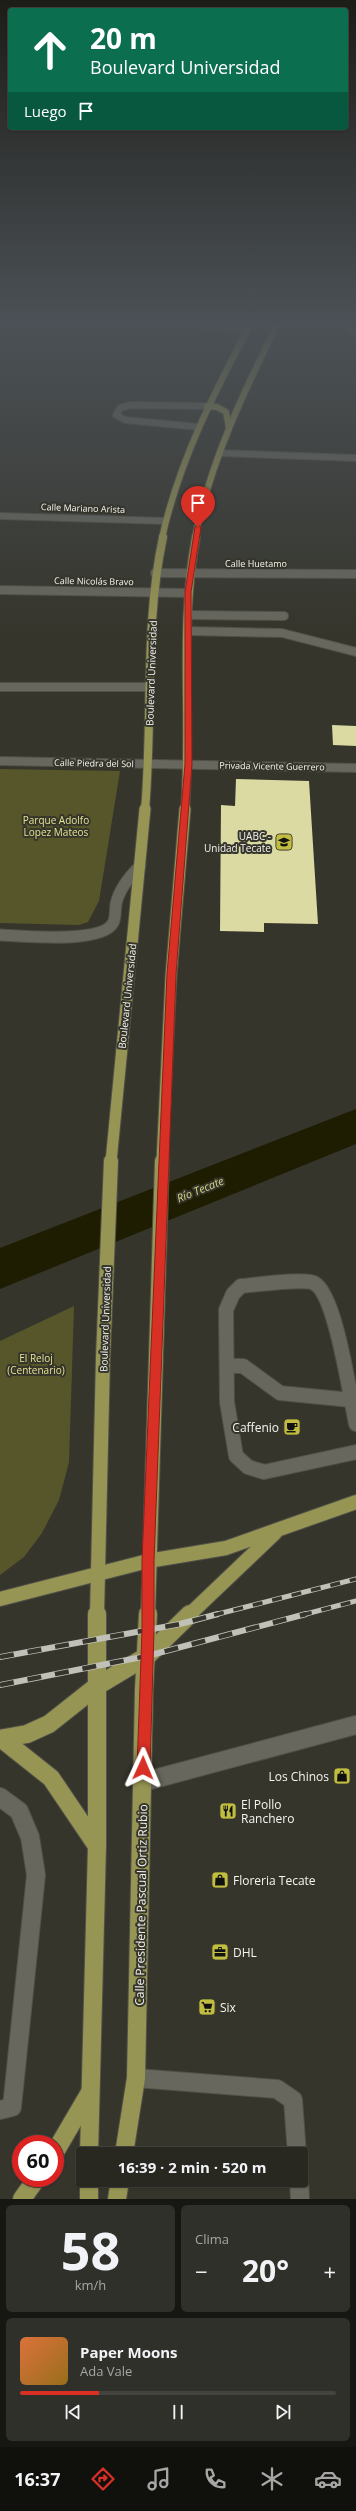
<!DOCTYPE html>
<html lang="es">
<meta charset="utf-8">
<style>
body{margin:0;font-family:"Open Sans",sans-serif;background:#30302a;color:#f1f3f6;height:100vh;display:flex;flex-direction:column;font-size:15px;white-space:nowrap}
*{box-sizing:border-box;margin:0}
p{font-size:13px;color:#a5a6a5}
.icon{flex:none;width:22px;height:22px;fill:none;stroke:currentColor;stroke-width:2;stroke-linecap:round;stroke-linejoin:round}
.map{position:relative;height:2199px;overflow:hidden}
.drawer{display:flex;flex-direction:column;gap:6px;padding:6px;background:#161612;flex:1}
.drawer>*{flex:none}
.top-card{position:absolute;left:8px;top:8px;width:340px;height:122px;border-radius:4px;box-shadow:0 1px 3px #0004,0 0 0 1px #44443f;background:#0b6e4f;color:#fff;overflow:hidden}
.speed{position:absolute;left:12px;top:2135px;display:flex;gap:8px;font-size:20px;font-weight:700;text-align:center}
.speed>*{display:grid;place-content:center;width:52px;height:52px;border-radius:50%;background:#282821;box-shadow:0 1px 3px #0004,0 0 0 1px #44443f;line-height:1}
.speed .limit{border:6px solid #d22;background:#fff;color:#111}
.pin{position:absolute;display:grid;place-items:center;width:34px;height:34px;color:#fff;margin:-41px -17px;border-radius:50% 50% 50% 0;rotate:-45deg;box-shadow:0 0 4px #0007}
.pin .icon{rotate:45deg}
.me{position:absolute;width:44px;margin:-22px;rotate:1deg;stroke-linejoin:round;filter:drop-shadow(0 0 3px #0008)}
.turn{display:flex;align-items:center;gap:14px;height:84px;padding:0 16px;font-size:18px}
.turn .icon{width:52px;height:52px;stroke-width:2.5}
.turn b{display:block;font-size:28px;line-height:34px}
.then{display:flex;align-items:center;height:38px;padding:0 16px;background:#0003;gap:8px;font-size:15px}
.big{font-size:30px;font-weight:700;line-height:1.1}
.drawer .tile{flex:1;display:flex;flex-direction:column;justify-content:center;gap:6px;min-width:0;padding:0 14px;border-radius:6px;background:#30302a}
.drawer .dial{align-items:center;gap:0}
.dial b{font-size:52px;line-height:1}
.song{display:flex;align-items:center;gap:12px}
.cover{width:48px;height:48px;border-radius:6px;background:linear-gradient(135deg,hsl(20 70% 55%),hsl(40 70% 35%))}
.played{height:4px;border-radius:2px;background:linear-gradient(90deg,#d93025 25%,#44443f 25%)}
.keys{display:flex;justify-content:space-around;direction:ltr}
.heat{display:flex;justify-content:space-between;align-items:center;font-size:22px;direction:ltr}
.drawer .tiles{flex:1;display:grid;gap:6px;grid-template-columns:1fr 1fr}
.tile:last-child{grid-column:span 2}
.trip{position:absolute;left:76px;top:2147px;width:232px;height:40px;border-radius:4px;background:#282821;box-shadow:0 1px 3px #0004,0 0 0 1px #44443f;font-weight:700;line-height:40px;text-align:center}
.tabs{display:flex;height:64px;justify-content:space-around;align-items:center;background:#10100d;color:#a5a6a5}
.tabs .icon{width:28px;height:28px}
.tabs .on{color:#d93025}
.tabs b{font-size:18px;color:#f1f3f6}
.map>svg:first-child{display:block}
.green{fill:#57562a}
.lines{fill:none;stroke-linecap:round;stroke-linejoin:round}
.river{fill:#1e1d02;fill-rule:evenodd}
.building{fill:#dadaa2}
.minor-far4-casing{stroke:#515149;stroke-width:8}
.minor-far3-casing{stroke:#515149;stroke-width:10}
.minor-far2-casing{stroke:#515149;stroke-width:13}
.minor-far1-casing{stroke:#515149;stroke-width:16}
.minor-casing{stroke:#515149;stroke-width:20}
.major-far4-casing{stroke:#515149;stroke-width:8}
.major-far3-casing{stroke:#515149;stroke-width:10}
.major-far2-casing{stroke:#515149;stroke-width:13}
.major-far1-casing{stroke:#515149;stroke-width:16}
.major-casing{stroke:#515149;stroke-width:20}
.minor-far4{stroke:#67675d;stroke-width:6}
.minor-far3{stroke:#67675d;stroke-width:8}
.minor-far2{stroke:#67675d;stroke-width:11}
.minor-far1{stroke:#67675d;stroke-width:14}
.minor{stroke:#67675d;stroke-width:18}
.major-far4{stroke:#979553;stroke-width:6}
.major-far3{stroke:#979553;stroke-width:8}
.major-far2{stroke:#979553;stroke-width:11}
.major-far1{stroke:#979553;stroke-width:14}
.major{stroke:#979553;stroke-width:18}
.rail-far1-casing{stroke:#c1c1ba;stroke-width:5}
.rail-casing{stroke:#c1c1ba;stroke-width:6}
.rail-far1{stroke:#35352c;stroke-width:3.5;stroke-dasharray:10;stroke-linecap:butt}
.rail{stroke:#35352c;stroke-width:4.5;stroke-dasharray:14;stroke-linecap:butt}
.route{fill:#d93025;stroke:#8d1f18}
.labels{text-anchor:middle;dominant-baseline:central;stroke-width:4;stroke-linejoin:round;paint-order:stroke}
.far-street-label{font-size:9px;fill:#f5f5ef;stroke:#35352c}
.street-label{font-size:10px;fill:#f5f5ef;stroke:#35352c}
.park-label{font-size:10px;fill:#e4e391;stroke:#35352c}
.poi-label{font-size:10px;fill:#f5f5ef;stroke:#35352c;text-anchor:end}
.water-label{font-size:11px;font-style:italic;fill:#d7d685;stroke:#35352c}
.near-poi-label{font-size:12px;fill:#f5f5ef;stroke:#35352c;text-anchor:start}
.near-street-label{font-size:12px;fill:#f5f5ef;stroke:#35352c}
</style>
<div class="map">
<svg width="356" height="2199" viewBox="0 0 356 2199">
<rect width="100%" height="100%" fill="#35352c"/>
<g class="green">
<polygon points="0,769 120,771 99,901 88,922 79,925 0,923"/>
<polygon points="74,1306 69,1462 59,1500 42,1533 24,1557 0,1575 0,1341"/>
</g>
<g class="lines">
<polygon class="river" points="356,1109 356,1144 0,1289 0,1248"/>
</g>
<g class="building">
<polygon points="332,725 356,726 356,746 333,745"/>
<polygon points="236,779 309,781 318,924 264,923 264,932 220,931 221,805 235,806"/>
</g>
<g class="lines">
<g class="minor-far4-casing">
<g id="minor-far4">
<polyline points="202,325 248,329"/>
<polyline points="349,330 356,331"/>
<polyline points="199,427 125,420 116,415 120,408 131,405 207,406"/>
<polyline points="220,453 356,458"/>
<polyline points="0,516 166,521"/>
</g>
</g>
<g class="minor-far3-casing">
<g id="minor-far3">
<polyline points="155,573 356,574"/>
<polyline points="0,590 188,593"/>
<polyline points="188,615 284,616"/>
<polyline points="188,631 282,633 356,652"/>
<polyline points="0,687 149,687"/>
<polyline points="0,761 356,768"/>
</g>
</g>
<g class="minor-far2-casing">
<path id="minor-far2" d="M0 935C22 936 102 944 113 923 116 918 115 910 116 904 119 889 129 877 140 866"/>
</g>
<g class="minor-far1-casing">
<g id="minor-far1">
<polyline points="227,1366 243,1366 280,1393 351,1400"/>
<path d="M356 1424C350 1397 336 1294 314 1283 304 1278 255 1285 241 1286L233 1294 226 1310 227 1402 236 1456 248 1467 264 1472 356 1452"/>
</g>
</g>
<g class="minor-casing">
<g id="minor">
<polyline points="143,1782 356,1725"/>
<polyline points="0,1797 19,1811 30,1837 36,1875 12,2107 0,2110"/>
<polyline points="136,2078 277,2089 293,2100 297,2154"/>
<polyline points="299,2180 300,2199"/>
</g>
</g>
<g class="major-far4-casing">
<g id="major-far4">
<polyline points="207,406 217,407 226,412 229,428"/>
<path d="M162 538C179 461 214 393 250 325"/>
<path d="M195 538C210 463 243 393 277 325"/>
</g>
</g>
<g class="major-far3-casing">
<g id="major-far3">
<path d="M145 810C153 719 144 626 163 537"/>
<path d="M185 810C192 719 179 627 196 537"/>
</g>
</g>
<g class="major-far2-casing">
<g id="major-far2">
<polyline points="111,1162 145,809"/>
<polyline points="162,1162 171,976 185,809"/>
</g>
</g>
<g class="major-far1-casing">
<g id="major-far1">
<polyline points="0,1599 148,1561 226,1548 356,1502"/>
<polyline points="97,1615 103,1358 111,1161"/>
<polyline points="148,1615 162,1161"/>
<polyline points="189,1615 275,1533"/>
</g>
</g>
<g class="major-casing">
<g id="major">
<polyline points="0,1739 27,1734 49,1724 97,1686 147,1656 190,1614"/>
<polyline points="2,1739 51,1778 97,1846"/>
<polyline points="55,2152 89,2094"/>
<polyline points="89,2154 97,1846 97,1614"/>
<polyline points="124,2154 136,2078 144,1689 148,1614"/>
<polyline points="89,2180 89,2199"/>
<polyline points="22,2199 37,2178"/>
<polyline points="117,2199 120,2180"/>
</g>
</g>
<use href="#minor-far4" class="minor-far4"/>
<use href="#minor-far3" class="minor-far3"/>
<use href="#minor-far2" class="minor-far2"/>
<use href="#minor-far1" class="minor-far1"/>
<use href="#minor" class="minor"/>
<use href="#major-far4" class="major-far4"/>
<use href="#major-far3" class="major-far3"/>
<use href="#major-far2" class="major-far2"/>
<use href="#major-far1" class="major-far1"/>
<use href="#major" class="major"/>
<g class="rail-far1-casing">
<g id="rail-far1">
<polyline points="214,1615 356,1579"/>
<polyline points="302,1615 356,1601"/>
</g>
</g>
<g class="rail-casing">
<g id="rail">
<polyline points="0,1657 180,1624 218,1614"/>
<polyline points="0,1685 147,1656 306,1614"/>
</g>
</g>
<use href="#rail-far1" class="rail-far1"/>
<use href="#rail" class="rail"/>
</g>
<linearGradient id="sky" x2="0" y2="1"><stop stop-color="#1d1d18"/><stop offset="0.51" stop-color="#4b5156"/><stop offset="1" stop-color="#4b5156" stop-opacity="0"/></linearGradient>
<rect width="356" height="633" fill="url(#sky)"/>
<polygon class="route" points="198,525 201,527 191,592 192,764 176,974 154,1561 154,1630 150,1768 148,1773 143,1774 139,1773 137,1768 142,1630 142,1561 167,974 185,764 185,592 195,527"/>
<defs>
<g id="university-square" transform="scale(0.9)"><rect x="-9" y="-9" width="18" height="18" rx="4" fill="#c1bd40" stroke="#35352c"/><path d="M0-5L7-2L0 1L-7-2ZM-4 1L0 2.5L4 1V4Q0 6-4 4Z" fill="#111"/></g>
<g id="cafe-square" transform="scale(0.9)"><rect x="-9" y="-9" width="18" height="18" rx="4" fill="#c1bd40" stroke="#35352c"/><path d="M-5.5-4.5H6V0H3Q3 3.5 0 3.5H-2.5Q-5.5 3.5-5.5 0ZM3-3.2v2h1.7v-2ZM-6 4.5H4V6H-6Z" fill="#111"/></g>
<g id="shop-square" transform="scale(0.9)"><rect x="-9" y="-9" width="18" height="18" rx="4" fill="#c1bd40" stroke="#35352c"/><path d="M-5-2.5h2.3a2.7 3.5 0 0 1 5.4 0H5L5.5 6h-11ZM-1.5-2.5h3a1.5 2.3 0 0 0-3 0Z" fill="#111"/></g>
<g id="restaurant-square" transform="scale(0.9)"><rect x="-9" y="-9" width="18" height="18" rx="4" fill="#c1bd40" stroke="#35352c"/><path d="M-5-6h1v4h1v-4h1v4h1v-4h1v5L-1.5 .5V6h-2V.5L-5-1ZM5-6V6H3V1.5H1.5Q1.5-4 5-6Z" fill="#111"/></g>
<g id="office-square" transform="scale(0.9)"><rect x="-9" y="-9" width="18" height="18" rx="4" fill="#c1bd40" stroke="#35352c"/><path d="M-6-3h4V-5.5h4V-3h4V5H-6ZM-1-4.5V-3h2v-1.5ZM-6 0V1H6V0Z" fill="#111"/></g>
<g id="supermarket-square" transform="scale(0.9)"><rect x="-9" y="-9" width="18" height="18" rx="4" fill="#c1bd40" stroke="#35352c"/><path d="M-6-5.5h2.5l.6 2H6L4.5 2H-2.5L-4.4-4H-6ZM-1.5 3.2a1.3 1.3 0 1 0 .1 0ZM3 3.2a1.3 1.3 0 1 0 .1 0Z" fill="#111"/></g>
</defs>
<g fill-rule="evenodd">
<use href="#university-square" x="284" y="842"/>
<use href="#cafe-square" x="292" y="1427"/>
<use href="#shop-square" x="342" y="1776"/>
<use href="#restaurant-square" x="228" y="1811"/>
<use href="#shop-square" x="220" y="1880"/>
<use href="#office-square" x="220" y="1952"/>
<use href="#supermarket-square" x="207" y="2007"/>
</g>
<g class="labels">
<g class="far-street-label">
<text transform="translate(83 508) rotate(2)">Calle Mariano Arista</text>
<text x="256" y="563">Calle Huetamo</text>
<text transform="translate(94 581) rotate(1)">Calle Nicolás Bravo</text>
<text transform="translate(94 763) rotate(1)">Calle Piedra del Sol</text>
<text transform="translate(272 766) rotate(1)">Privada Vicente Guerrero</text>
</g>
<g class="street-label">
<text transform="translate(151 673) rotate(-88)">Boulevard Universidad</text>
<text transform="translate(127 996) rotate(-84)">Boulevard Universidad</text>
<text transform="translate(105 1319) rotate(-88)">Boulevard Universidad</text>
</g>
<g class="park-label">
<text x="56" y="820">Parque Adolfo<tspan x="56" dy="12">Lopez Mateos</tspan></text>
<text x="36" y="1358">El Reloj<tspan x="36" dy="12">(Centenario)</tspan></text>
</g>
<g class="poi-label">
<text x="271" y="836">UABC -<tspan x="271" dy="12">Unidad Tecate</tspan></text>
</g>
<g class="water-label">
<text transform="translate(200 1189) rotate(-22)">Río Tecate</text>
</g>
<g class="near-poi-label">
<text x="279" y="1427" text-anchor="end">Caffenio</text>
<text x="329" y="1776" text-anchor="end">Los Chinos</text>
<text x="241" y="1804">El Pollo<tspan x="241" dy="14">Ranchero</tspan></text>
<text x="233" y="1880">Floreria Tecate</text>
<text x="233" y="1952">DHL</text>
<text x="220" y="2007">Six</text>
</g>
<g class="near-street-label">
<text transform="translate(141 1905) rotate(-89)">Calle Presidente Pascual Ortiz Rubio</text>
</g>
</g>
</svg>
<div class="speed"><div class="limit">60</div></div>
<div class="pin" style="left:198px;top:527px;background:#d93025"><svg class="icon" aria-label="arrive" viewBox="0 0 24 24"><path d="M6 21V4h12l-3 4 3 4H6"/></svg></div>
<svg class="me" style="left:143px;top:1768px" viewBox="-20 -20 40 40"><path d="M0-17L14 15 0 8-14 15z" fill="#d93025" stroke="#fff" stroke-width="4"/></svg>
<div class="trip">16:39 · 2 min · 520 m</div>
<div class="top-card">
<div class="turn"><svg class="icon" aria-label="ahead" viewBox="0 0 24 24"><path d="M12 20V5M6 11l6-6 6 6"/></svg><div><b>20 m</b>Boulevard Universidad</div></div>
<div class="then">Luego<svg class="icon" aria-label="arrive" viewBox="0 0 24 24"><path d="M6 21V4h12l-3 4 3 4H6"/></svg></div>
</div>
</div>
<section class="drawer">
<div class="tiles">
<div class="tile dial"><b>58</b><p>km/h</p></div>
<div class="tile"><p>Clima</p>
<div class="heat"><a>−</a><b class="big">20°</b><a>+</a></div>
</div>
<div class="tile">
<div class="song"><i class="cover"></i><div><b>Paper Moons</b><p>Ada Vale</p></div></div>
<div class="played"></div>
<div class="keys"><svg class="icon" aria-label="previous" viewBox="0 0 24 24"><path d="M18 5L8 12l10 7zM5 5v14"/></svg><svg class="icon" aria-label="pause" viewBox="0 0 24 24"><path d="M8 5v14M16 5v14"/></svg><svg class="icon" aria-label="next" viewBox="0 0 24 24"><path d="M6 5l10 7-10 7zM19 5v14"/></svg></div>
</div>
</div>
</section>
<nav class="tabs">
<b>16:37</b>
<svg class="icon on" aria-label="directions" viewBox="0 0 24 24"><path d="M12 3l9 9-9 9-9-9zM9 14v-3h6M13 9l2 2-2 2"/></svg>
<svg class="icon" aria-label="music" viewBox="0 0 24 24"><path d="M9 18V5l10-2v13"/><circle cx="6" cy="18" r="3"/><circle cx="16" cy="16" r="3"/></svg>
<svg class="icon" aria-label="phone" viewBox="0 0 24 24"><path d="M5 4h4l2 5-3 2q2 4 5 5l2-3 5 2v4C11 20 4 13 5 4z"/></svg>
<svg class="icon" aria-label="climate" viewBox="0 0 24 24"><path d="M12 3v18M4 7l16 10M4 17L20 7"/></svg>
<svg class="icon" aria-label="car" viewBox="0 0 24 24"><path d="M5 17H2v-5l4-1 3-4h7l3 4 3 1v5h-3M9 17h6M6 11h13"/><circle cx="7" cy="17" r="2"/><circle cx="17" cy="17" r="2"/></svg>
</nav>
